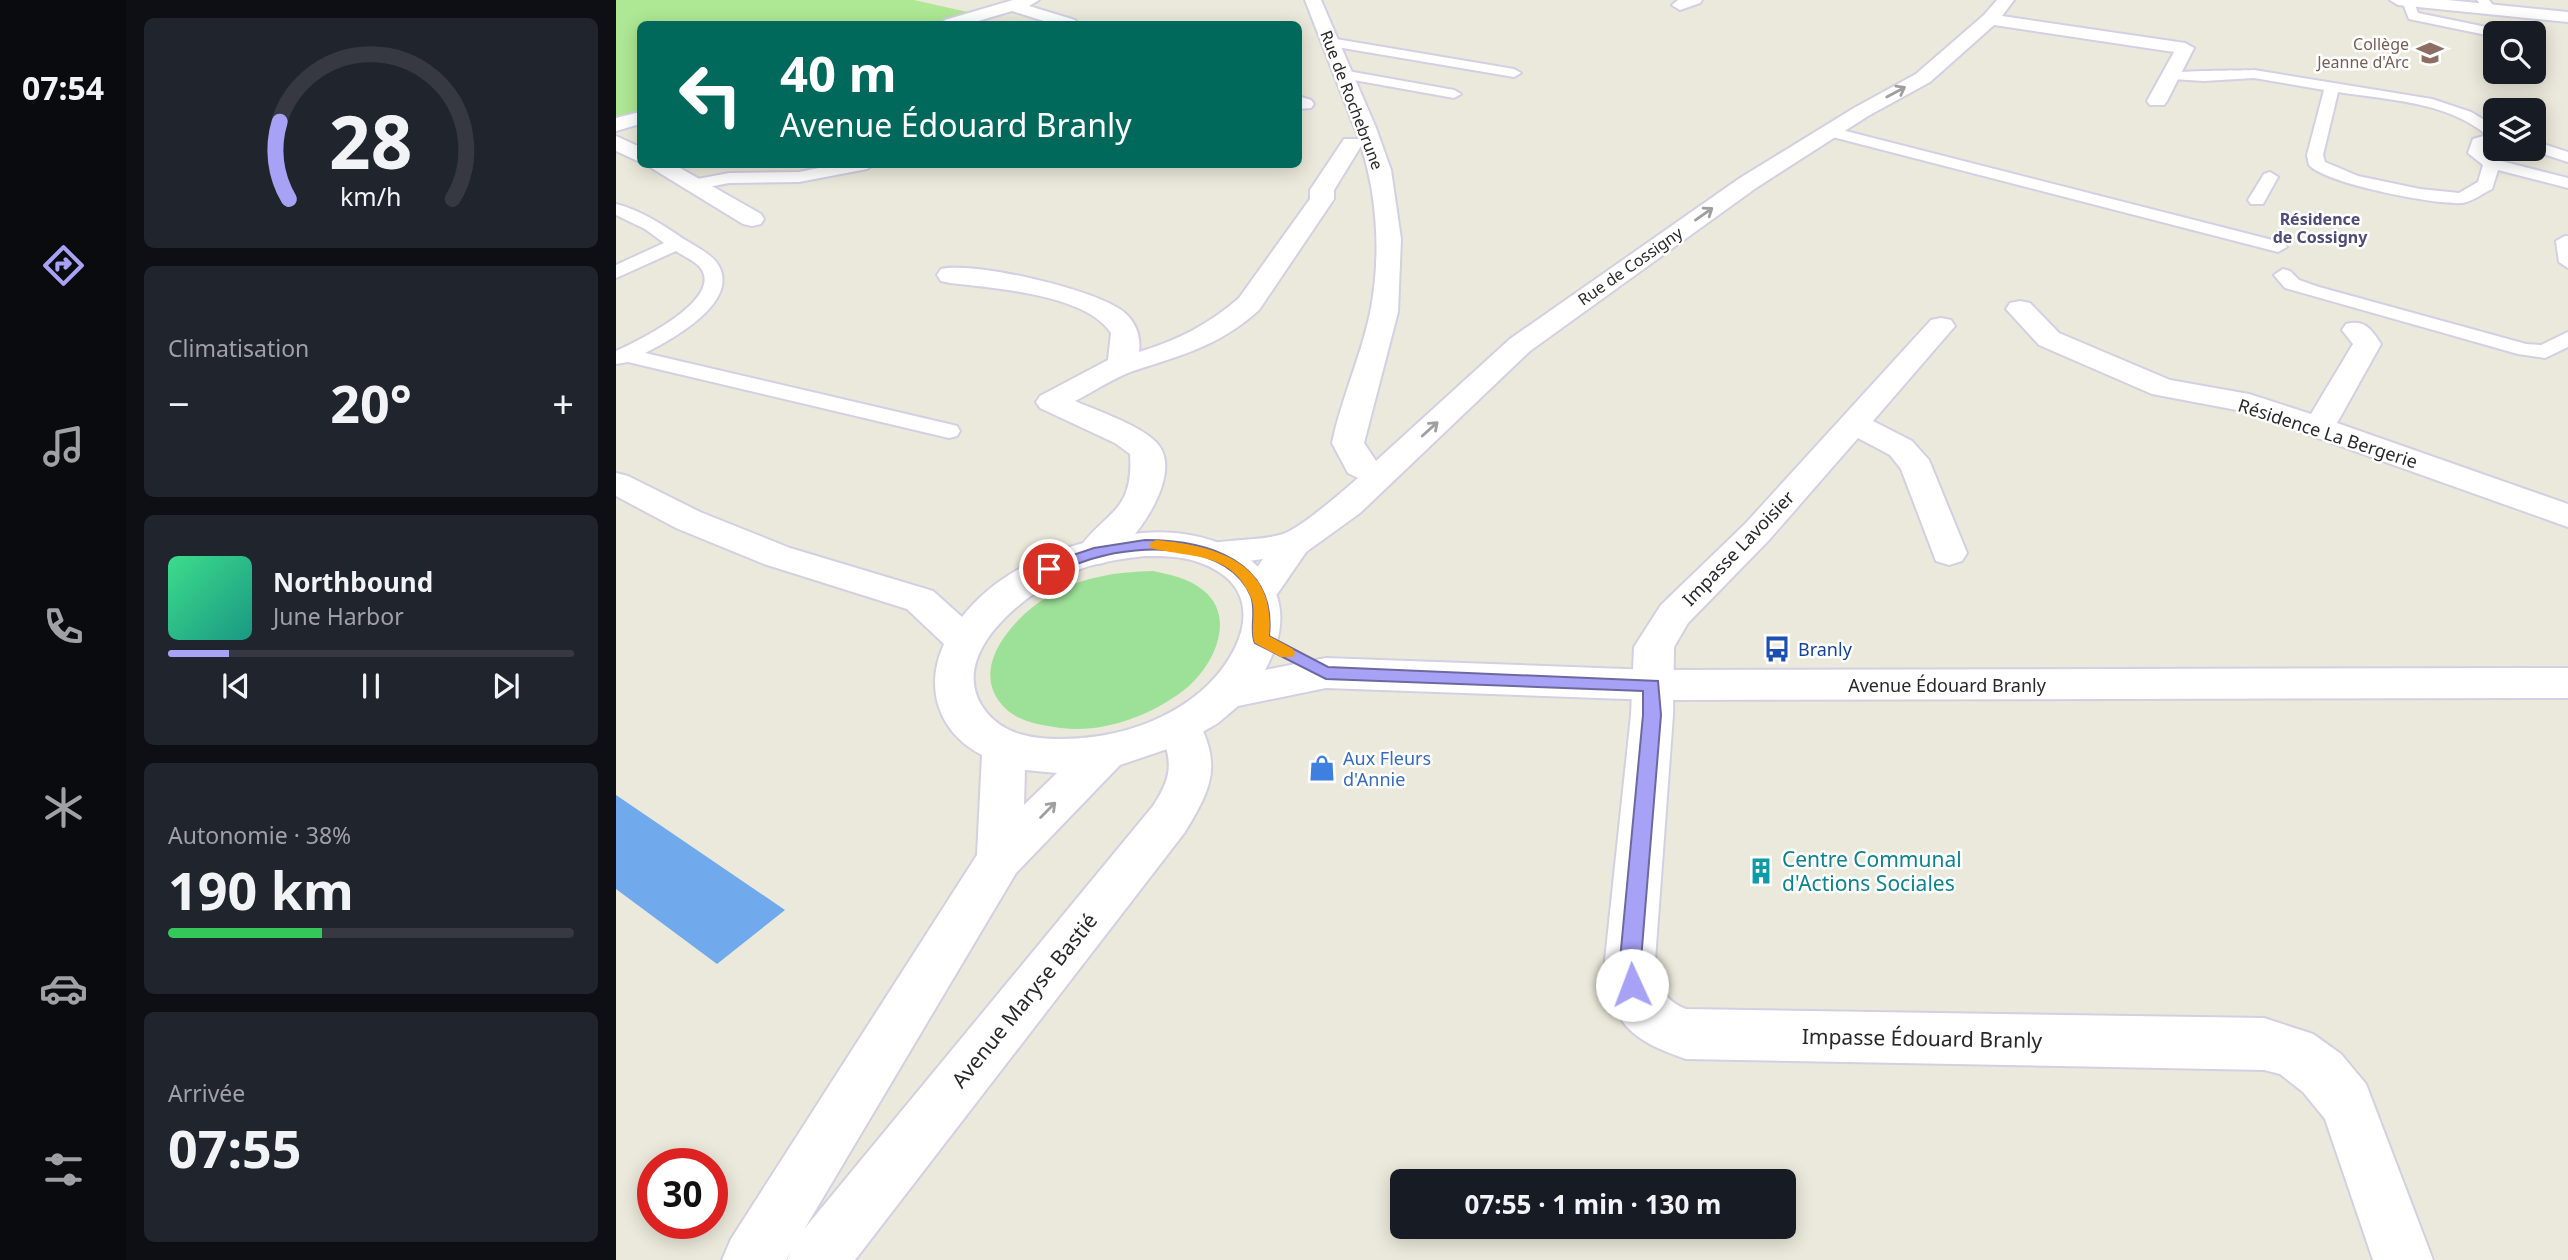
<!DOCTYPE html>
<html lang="fr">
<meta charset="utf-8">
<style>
body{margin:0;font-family:"Noto Sans",sans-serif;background:#20242c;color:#f1f3f6;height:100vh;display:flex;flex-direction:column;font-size:26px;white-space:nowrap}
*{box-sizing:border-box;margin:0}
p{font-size:23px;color:#9ea1a6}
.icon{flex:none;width:38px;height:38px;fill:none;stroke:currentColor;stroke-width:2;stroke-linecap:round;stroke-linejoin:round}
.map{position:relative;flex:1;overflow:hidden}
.details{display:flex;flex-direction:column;gap:18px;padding:18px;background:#0d0f14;width:490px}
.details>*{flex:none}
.top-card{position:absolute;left:21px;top:21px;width:665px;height:147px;border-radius:10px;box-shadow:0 4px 18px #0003;background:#00695c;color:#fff;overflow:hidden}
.controls{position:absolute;left:1867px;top:21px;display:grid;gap:14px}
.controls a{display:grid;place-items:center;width:63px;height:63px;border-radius:10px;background:#171b24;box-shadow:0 4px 18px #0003;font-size:35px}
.speed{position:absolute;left:21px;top:1148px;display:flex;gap:14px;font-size:35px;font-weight:700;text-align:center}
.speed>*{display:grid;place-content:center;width:91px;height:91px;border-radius:50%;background:#171b24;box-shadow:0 4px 18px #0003;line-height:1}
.speed .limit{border:10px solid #d22;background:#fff;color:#111}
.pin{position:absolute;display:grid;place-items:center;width:60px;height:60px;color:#fff;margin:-30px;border:4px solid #fff;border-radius:50%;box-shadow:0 2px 7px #0007}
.me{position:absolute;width:77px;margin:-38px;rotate:358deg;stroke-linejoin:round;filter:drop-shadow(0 0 5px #0008)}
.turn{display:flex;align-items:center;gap:24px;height:147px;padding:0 28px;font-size:32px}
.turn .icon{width:91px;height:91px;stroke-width:2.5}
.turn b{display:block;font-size:49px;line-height:60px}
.big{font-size:52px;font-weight:700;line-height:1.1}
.details .widget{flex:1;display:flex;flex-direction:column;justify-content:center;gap:10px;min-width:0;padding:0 24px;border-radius:10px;background:#20242c}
.details .dial{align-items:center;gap:0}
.dial svg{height:182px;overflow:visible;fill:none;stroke:#363941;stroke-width:7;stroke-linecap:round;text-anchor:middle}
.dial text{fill:#f1f3f6;stroke:none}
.song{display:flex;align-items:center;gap:21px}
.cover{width:84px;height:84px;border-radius:10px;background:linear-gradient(135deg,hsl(150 70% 55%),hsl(170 70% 35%))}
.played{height:7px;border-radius:4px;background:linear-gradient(90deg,#a7a2f6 15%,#363941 15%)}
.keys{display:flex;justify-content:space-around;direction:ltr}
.heat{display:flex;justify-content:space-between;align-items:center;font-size:38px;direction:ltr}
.charge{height:10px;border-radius:5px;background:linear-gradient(90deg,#34c759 38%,#363941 0)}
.trip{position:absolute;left:774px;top:1169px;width:406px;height:70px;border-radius:10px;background:#171b24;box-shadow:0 4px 18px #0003;font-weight:700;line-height:70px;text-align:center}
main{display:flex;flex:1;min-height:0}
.tab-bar{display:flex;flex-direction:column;width:126px;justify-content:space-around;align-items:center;background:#090b0e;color:#9ea1a6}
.tab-bar .icon{width:49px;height:49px}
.tab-bar .current{color:#a7a2f6}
.tab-bar b{font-size:32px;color:#f1f3f6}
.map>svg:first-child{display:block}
.green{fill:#9de198}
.pitch{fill:#aee894}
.water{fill:#70a9ec}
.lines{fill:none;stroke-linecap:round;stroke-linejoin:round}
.lane-casing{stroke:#d2d0e2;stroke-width:4}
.street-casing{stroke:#d2d0e2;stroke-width:4}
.secondary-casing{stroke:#d2d0e2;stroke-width:4}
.lane{fill:#fff;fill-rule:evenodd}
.street{fill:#fff;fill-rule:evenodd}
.secondary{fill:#fff;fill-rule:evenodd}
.oneway{stroke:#9f9f9f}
.route{fill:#a7a2f6;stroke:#6d69a0;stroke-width:2}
.slow{fill:#f59e0b}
.labels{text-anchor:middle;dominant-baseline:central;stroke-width:5;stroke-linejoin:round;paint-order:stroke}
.far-education-label{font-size:16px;fill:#785e54;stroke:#fff;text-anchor:end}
.far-street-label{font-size:16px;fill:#292929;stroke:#fff}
.far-neighbourhood-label{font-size:16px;font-weight:bold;fill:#4f4b79;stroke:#fff}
.street-label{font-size:18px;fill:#292929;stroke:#fff}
.transit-label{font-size:18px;fill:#164399;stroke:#fff;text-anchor:start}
.shop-label{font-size:18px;fill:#366cbe;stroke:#fff;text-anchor:start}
.near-culture-label{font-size:21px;fill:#0d838f;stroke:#fff;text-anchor:start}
.near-street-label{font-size:21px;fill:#292929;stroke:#fff}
</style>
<main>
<nav class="tab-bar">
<b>07:54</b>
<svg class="icon current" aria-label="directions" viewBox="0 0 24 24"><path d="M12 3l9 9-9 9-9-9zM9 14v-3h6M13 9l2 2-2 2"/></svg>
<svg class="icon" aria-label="music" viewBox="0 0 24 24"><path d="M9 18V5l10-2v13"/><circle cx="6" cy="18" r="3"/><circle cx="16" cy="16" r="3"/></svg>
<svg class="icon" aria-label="phone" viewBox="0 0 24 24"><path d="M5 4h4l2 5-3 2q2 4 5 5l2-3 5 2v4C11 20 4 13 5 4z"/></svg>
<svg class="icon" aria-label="climate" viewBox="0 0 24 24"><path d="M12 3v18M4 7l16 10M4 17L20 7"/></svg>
<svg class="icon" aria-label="car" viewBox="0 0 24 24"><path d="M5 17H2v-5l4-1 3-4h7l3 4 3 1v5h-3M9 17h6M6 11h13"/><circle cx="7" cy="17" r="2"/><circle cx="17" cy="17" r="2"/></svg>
<svg class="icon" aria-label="filters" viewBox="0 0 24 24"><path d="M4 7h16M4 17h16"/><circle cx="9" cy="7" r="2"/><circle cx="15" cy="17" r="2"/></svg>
</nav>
<section class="details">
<div class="widget dial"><svg viewBox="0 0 100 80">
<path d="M14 69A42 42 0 1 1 86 69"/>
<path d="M14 69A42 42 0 0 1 10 35" stroke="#a7a2f6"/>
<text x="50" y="56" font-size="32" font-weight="700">28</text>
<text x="50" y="72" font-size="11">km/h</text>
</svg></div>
<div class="widget"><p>Climatisation</p>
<div class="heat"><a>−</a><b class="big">20°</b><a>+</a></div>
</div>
<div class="widget">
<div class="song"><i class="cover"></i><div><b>Northbound</b><p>June Harbor</p></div></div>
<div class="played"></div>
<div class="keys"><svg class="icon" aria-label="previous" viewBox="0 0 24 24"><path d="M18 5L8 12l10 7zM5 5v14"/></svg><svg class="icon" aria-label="pause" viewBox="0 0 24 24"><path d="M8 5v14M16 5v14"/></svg><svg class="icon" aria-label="next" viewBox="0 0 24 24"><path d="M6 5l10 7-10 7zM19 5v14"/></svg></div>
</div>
<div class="widget"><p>Autonomie · 38%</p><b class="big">190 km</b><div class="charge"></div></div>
<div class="widget"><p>Arrivée</p><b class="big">07:55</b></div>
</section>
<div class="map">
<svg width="1952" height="1260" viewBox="0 0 1952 1260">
<rect width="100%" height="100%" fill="#ebe9db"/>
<path class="green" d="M537 571C555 575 572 578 587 590 620 616 599 663 573 686 540 714 488 734 445 728 427 725 405 723 390 709 347 669 402 611 440 592 471 576 503 572 537 571Z"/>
<polygon class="pitch" points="0,0 298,0 356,13 319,24 24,24 24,112 0,119"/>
<polygon class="water" points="0,795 169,910 101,964 0,889"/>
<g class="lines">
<g class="lane-casing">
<g id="lane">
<polygon points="1797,0 1802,13 1880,29 1886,33 1880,33 1880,37 1793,19 1786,1"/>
<polygon points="1861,0 1873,0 1880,9 1870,12"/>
<polygon points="714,38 898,69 905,73 898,77 709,45 707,42"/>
<polygon points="726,70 838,90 845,94 838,98 721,77 719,74"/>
<path d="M1638 70 1816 99 1855 112 1880 127V142L1870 145 1868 151 1881 160 1952 178V188L1882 170 1876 189C1867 193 1856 202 1846 203 1819 205 1711 184 1693 165L1691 155 1708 90 1638 78 1588 81 1555 79 1548 75C1554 70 1623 71 1638 70ZM1722 92C1772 100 1829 101 1871 135L1857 139 1852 153 1867 165 1862 182 1843 193 1804 189 1742 176 1709 162 1707 155Z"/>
<polygon points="1214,127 1668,243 1671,247 1662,252 1209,135 1206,132 1209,129"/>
<polygon points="1918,141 1952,152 1952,162 1912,149 1918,149"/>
<polygon points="223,164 259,164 251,169 183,182 113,183 77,190 69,185 71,181 113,173 183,172"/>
<polygon points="1654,172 1662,177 1647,204 1635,204 1632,200 1648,174"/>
<path d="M0 204C24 210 46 224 66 238 77 245 94 253 101 263 127 301 55 340 29 353L333 424 341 426 344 431 341 436 333 438 12 362 0 364V351C20 342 112 298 83 266 77 260 67 256 60 251L0 278V265L48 243 29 229 0 215Z"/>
<polygon points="1949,236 1952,236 1952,268 1943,262 1940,241"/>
<polygon points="1667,269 1674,271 1683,280 1703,287 1910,344 1925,345 1952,332 1952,347 1929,358 1902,354 1669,288 1658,275"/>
</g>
</g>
<g class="street-casing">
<g id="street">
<polygon points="397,0 423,0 413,6 459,20 462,24 437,24 396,11 352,24 326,24 329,20"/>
<path d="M689 0H705L760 128 775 170 785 239 782 312 748 443 760 461 894 339 1124 178 1238 108 1300 74 1368 15 1381 0H1398L1386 16 1569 43 1578 48 1551 101 1548 105H1534L1531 101 1558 52 1378 25 1314 82 1252 116 1140 188 914 351 744 513 690 552 655 603 642 607 629 603 623 594 647 559 597 566 584 562 579 554 584 546C611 538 641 542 667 534 685 528 727 491 742 478L732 473 716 443C725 399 745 357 754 313 765 260 762 198 745 146L718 190V199L643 310C603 346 566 355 517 371 497 378 477 392 459 401 481 411 531 427 544 447 565 479 518 544 491 561 483 566 474 564 465 561L460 553C487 511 518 515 514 454L499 443 424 408 420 402 424 396 492 360 495 333C470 294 377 288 334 283L325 281 321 275 325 269C358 261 483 290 509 313 520 323 525 337 523 352 560 341 594 324 623 298L694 199V190L728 139H743Z"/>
<polygon points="1062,0 1086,0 1084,3 1064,10 1056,5"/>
<polygon points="1774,0 1832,0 1952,12 1952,22 1782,5"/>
<polygon points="682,96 695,100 698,104 695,108 682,109"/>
<polygon points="24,112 24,124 0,131 0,118"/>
<polygon points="0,136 24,147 24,162 0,151"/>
<polygon points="29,164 57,164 145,214 148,219 145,224 136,226 127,224"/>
<path d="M1404 301 1414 303 1443 333 1554 380 1633 394 1695 414 1737 344 1726 330 1730 324C1749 319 1755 329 1765 344L1721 423 1952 504V527L1626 411 1536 394 1423 345 1390 309 1394 303Z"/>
<path d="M1325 318 1335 320 1339 326 1257 421 1296 441 1313 460 1351 553 1346 561 1333 565 1320 561 1285 469 1274 455 1242 438 1153 540 1072 623 1058 647 1057 715 1039 960C1042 983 1046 1000 1070 1009L1648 1018 1697 1034 1725 1054 1750 1084 1817 1260H1757L1709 1119 1687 1092 1664 1074 1648 1070 1070 1059C1012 1039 995 1023 989 960L1015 715 1018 647 1045 605 1129 524 1315 320Z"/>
<path d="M564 710 579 715C606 764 597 786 569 832L239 1260H171L180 1239 537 806C558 774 556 761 543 726L549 715Z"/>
</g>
</g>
<g class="secondary-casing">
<path id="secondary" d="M0 473 12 476 84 512 174 548 317 591 346 617C388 563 462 538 527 533 611 526 701 577 649 670L710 658 1036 670 1952 668V698L1036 700 710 688 622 706 602 723 566 744 504 765 400 873 170 1260H106L115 1239 361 855 366 755C322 732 308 688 328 644L291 609 148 564 60 528 0 496ZM529 556C546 556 565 556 582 562 661 589 623 665 574 700 536 727 490 739 444 739 417 739 390 735 371 713 325 657 409 592 457 572 480 562 504 559 529 556ZM409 770 441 773 408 805Z"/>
</g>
<use href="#lane" class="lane"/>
<use href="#street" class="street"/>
<use href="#secondary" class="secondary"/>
</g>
<defs><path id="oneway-shaft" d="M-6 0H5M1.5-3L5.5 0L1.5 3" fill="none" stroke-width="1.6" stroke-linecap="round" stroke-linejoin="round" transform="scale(1.75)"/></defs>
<g class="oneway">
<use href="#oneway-shaft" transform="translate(1280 92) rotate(-28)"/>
<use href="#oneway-shaft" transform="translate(1088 214) rotate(-35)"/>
<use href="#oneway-shaft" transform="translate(814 429) rotate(-42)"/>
<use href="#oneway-shaft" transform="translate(432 810) rotate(-45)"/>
</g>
<path class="route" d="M529 540C592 540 661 561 653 636L712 667 1042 681 1045 715 1025 960 1027 985 1024 992 1016 995 1009 992 1004 960 1027 715V691L710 679 639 643C633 631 641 612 635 596 612 542 525 544 479 558 463 562 448 570 433 574L425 569 427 565 478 548Z"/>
<path class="slow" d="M540 540C600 546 661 562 653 636L677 649 679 653 677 657H665L639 643C633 630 642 611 634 595 614 551 572 558 535 548L533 544Z"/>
<defs>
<g id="school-bare" transform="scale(2.1)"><path d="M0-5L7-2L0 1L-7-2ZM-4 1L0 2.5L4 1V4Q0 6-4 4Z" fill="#8d6e63" stroke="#fff" stroke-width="2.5" paint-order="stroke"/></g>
<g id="bus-bare" transform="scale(2.1)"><path d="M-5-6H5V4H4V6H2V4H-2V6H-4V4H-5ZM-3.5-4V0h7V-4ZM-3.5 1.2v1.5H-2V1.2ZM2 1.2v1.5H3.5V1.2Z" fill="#1a4fb4" stroke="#fff" stroke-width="2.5" paint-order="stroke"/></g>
<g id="shop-bare" transform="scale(2.1)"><path d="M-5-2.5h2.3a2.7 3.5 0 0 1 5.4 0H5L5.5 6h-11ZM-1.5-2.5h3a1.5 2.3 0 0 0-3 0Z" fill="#3f7fe0" stroke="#fff" stroke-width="2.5" paint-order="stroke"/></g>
<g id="building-bare" transform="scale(2.1)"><path d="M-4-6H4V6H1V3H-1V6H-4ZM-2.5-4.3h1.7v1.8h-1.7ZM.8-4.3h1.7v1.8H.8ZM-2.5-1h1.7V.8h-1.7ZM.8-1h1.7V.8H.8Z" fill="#0f9aa8" stroke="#fff" stroke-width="2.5" paint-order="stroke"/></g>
</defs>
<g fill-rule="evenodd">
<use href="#school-bare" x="1814" y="53"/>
<use href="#bus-bare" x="1161" y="649"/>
<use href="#shop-bare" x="706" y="768"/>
<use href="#building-bare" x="1145" y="871"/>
</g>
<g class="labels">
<g class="far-education-label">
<text x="1793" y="44">Collège<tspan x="1793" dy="18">Jeanne d'Arc</tspan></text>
</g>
<g class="far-street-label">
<text transform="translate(736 100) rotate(69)">Rue de Rochebrune</text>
<text transform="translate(1014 266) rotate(-35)">Rue de Cossigny</text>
</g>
<g class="far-neighbourhood-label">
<text x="1704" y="219">Résidence<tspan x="1704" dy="18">de Cossigny</tspan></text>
</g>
<g class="street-label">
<text transform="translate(1712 433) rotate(18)">Résidence La Bergerie</text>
<text transform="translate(1122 548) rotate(-46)">Impasse Lavoisier</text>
<text x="1331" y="685">Avenue Édouard Branly</text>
</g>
<g class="transit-label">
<text x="1182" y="649">Branly</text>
</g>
<g class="shop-label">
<text x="727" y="758">Aux Fleurs<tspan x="727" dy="21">d'Annie</tspan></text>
</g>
<g class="near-culture-label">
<text x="1166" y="859">Centre Communal<tspan x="1166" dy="24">d'Actions Sociales</tspan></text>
</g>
<g class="near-street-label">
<text transform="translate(408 1000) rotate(-51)">Avenue Maryse Bastié</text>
<text transform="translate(1306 1038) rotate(1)">Impasse Édouard Branly</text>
</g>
</g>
</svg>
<div class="controls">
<a><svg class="icon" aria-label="search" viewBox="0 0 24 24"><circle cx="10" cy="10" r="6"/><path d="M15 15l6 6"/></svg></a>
<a><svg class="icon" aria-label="layers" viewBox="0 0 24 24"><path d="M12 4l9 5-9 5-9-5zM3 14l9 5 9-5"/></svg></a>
</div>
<div class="speed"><div class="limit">30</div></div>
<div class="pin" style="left:433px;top:569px;background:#d93025"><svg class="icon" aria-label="arrive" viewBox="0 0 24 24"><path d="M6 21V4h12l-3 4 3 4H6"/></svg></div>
<svg class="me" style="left:1016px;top:985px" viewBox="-20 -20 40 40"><circle r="19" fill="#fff"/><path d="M0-13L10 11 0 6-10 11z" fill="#a7a2f6"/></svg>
<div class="trip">07:55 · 1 min · 130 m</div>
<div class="top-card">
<div class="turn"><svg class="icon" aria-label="left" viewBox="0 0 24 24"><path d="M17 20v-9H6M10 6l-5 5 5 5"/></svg><div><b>40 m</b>Avenue Édouard Branly</div></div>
</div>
</div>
</main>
